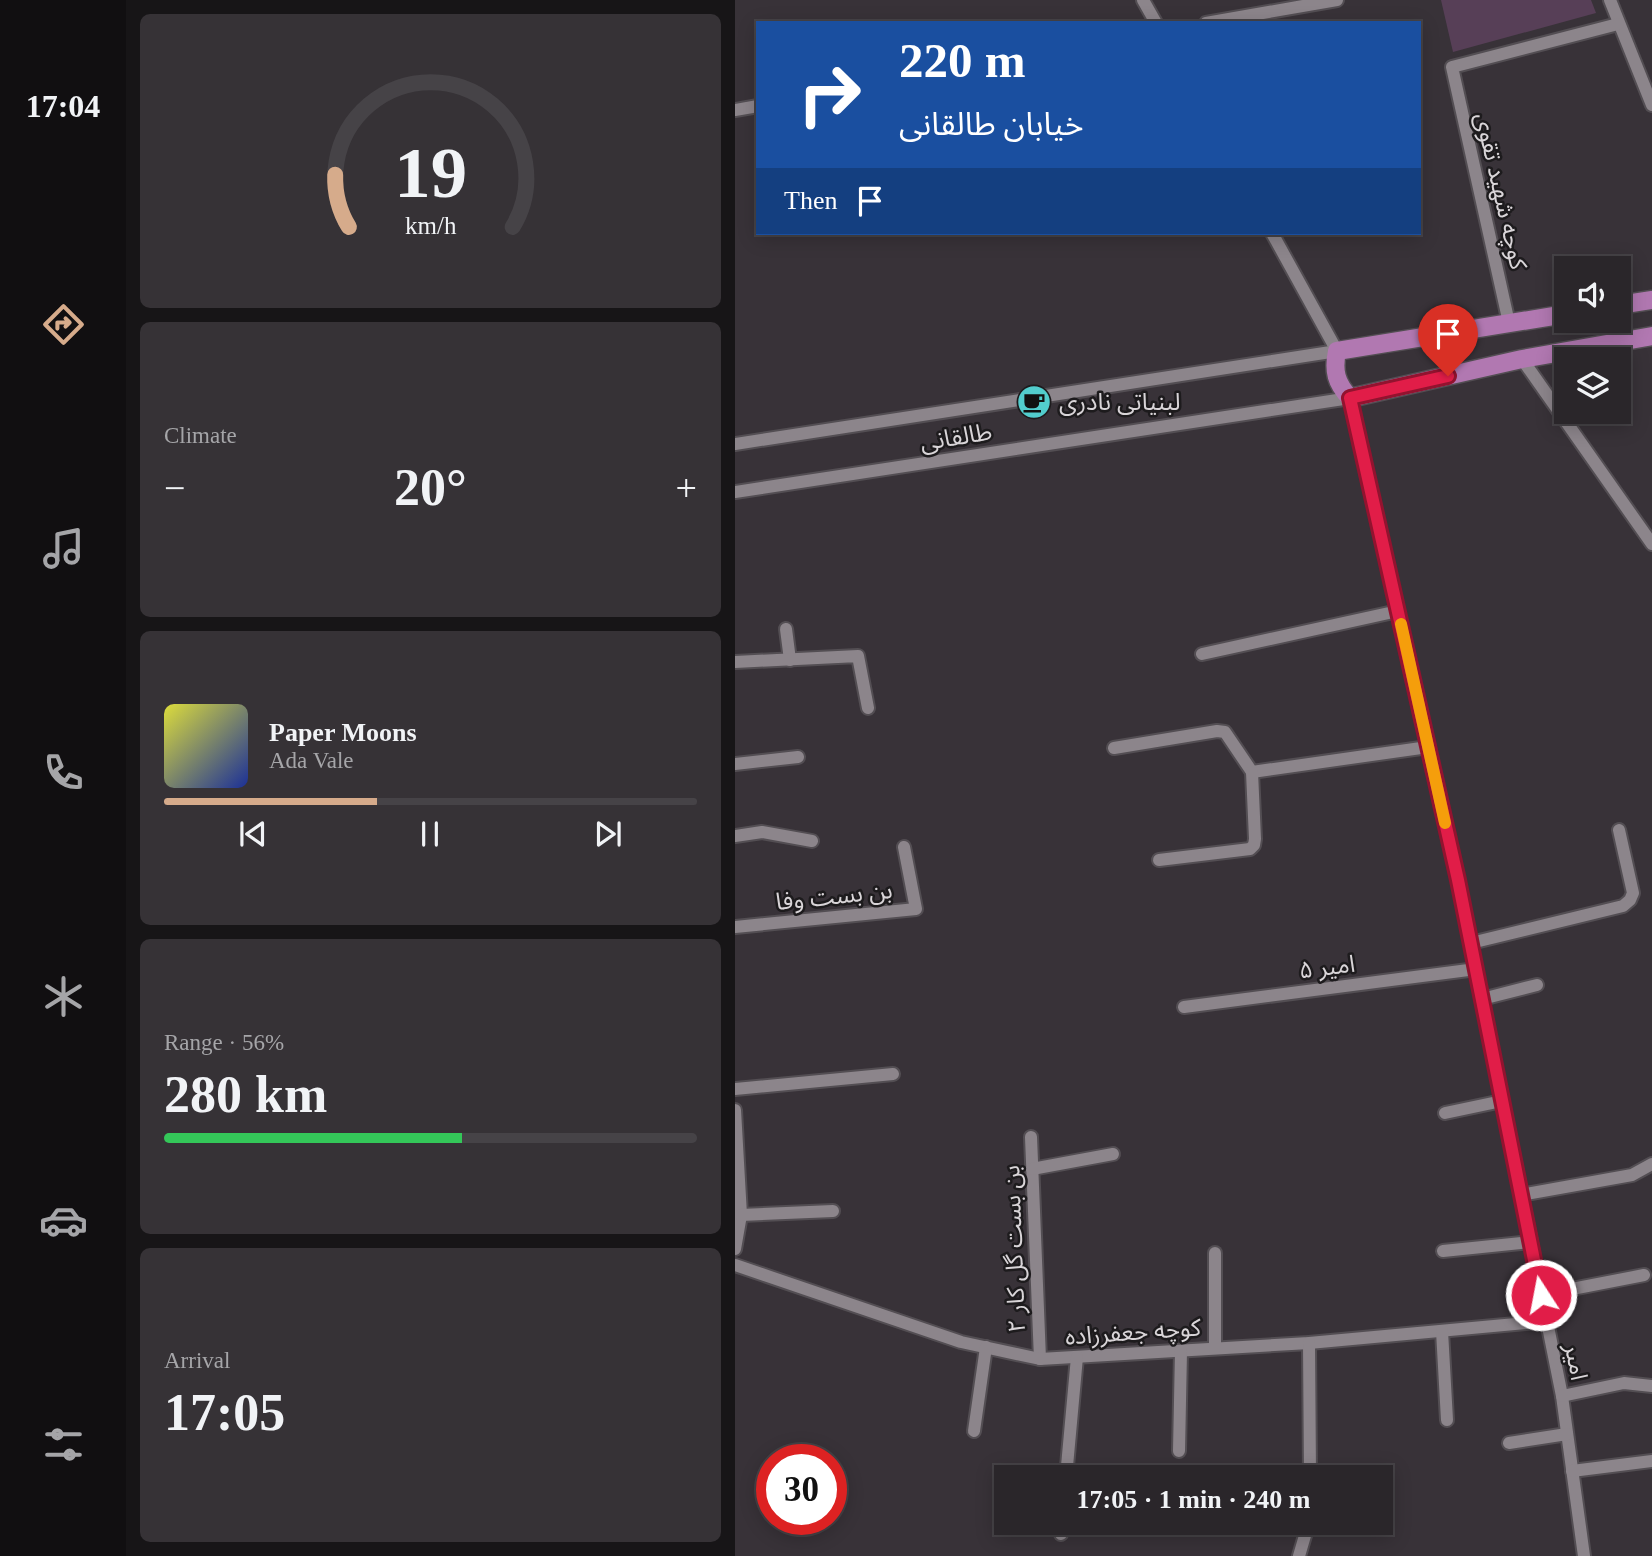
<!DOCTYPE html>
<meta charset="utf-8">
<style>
body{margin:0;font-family:"Times New Roman","Noto Sans Arabic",serif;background:#363236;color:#f1f3f6;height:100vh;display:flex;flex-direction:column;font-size:26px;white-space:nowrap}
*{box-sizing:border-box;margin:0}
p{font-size:23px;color:#a5a5a8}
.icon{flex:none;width:38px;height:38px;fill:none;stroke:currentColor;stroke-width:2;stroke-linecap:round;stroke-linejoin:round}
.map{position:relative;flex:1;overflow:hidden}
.drawer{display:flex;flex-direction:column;gap:14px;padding:14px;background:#171517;width:609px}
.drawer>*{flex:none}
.guide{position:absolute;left:21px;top:21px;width:665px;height:214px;border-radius:0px;box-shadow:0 4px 18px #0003,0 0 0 2px #464347;background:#1a4fa0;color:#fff;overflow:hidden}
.controls{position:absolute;left:819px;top:256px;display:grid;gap:14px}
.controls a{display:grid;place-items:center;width:77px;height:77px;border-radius:0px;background:#2a262a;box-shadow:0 4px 18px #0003,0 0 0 2px #464347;font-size:35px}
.speed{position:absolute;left:21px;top:1444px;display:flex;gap:14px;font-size:35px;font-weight:700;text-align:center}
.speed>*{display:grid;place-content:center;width:91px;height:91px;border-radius:50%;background:#2a262a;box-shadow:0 4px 18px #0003,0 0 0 2px #464347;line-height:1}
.speed .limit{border:10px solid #d22;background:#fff;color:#111}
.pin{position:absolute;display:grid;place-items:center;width:60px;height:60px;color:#fff;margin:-72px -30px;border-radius:50% 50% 50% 0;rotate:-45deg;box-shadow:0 0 7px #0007}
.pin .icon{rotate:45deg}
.me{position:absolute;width:77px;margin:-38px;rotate:349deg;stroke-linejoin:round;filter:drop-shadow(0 0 5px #0008)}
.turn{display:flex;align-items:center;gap:24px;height:147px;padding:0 28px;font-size:32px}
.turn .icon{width:91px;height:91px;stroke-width:2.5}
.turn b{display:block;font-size:49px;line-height:60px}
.then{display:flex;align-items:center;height:66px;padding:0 28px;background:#0003;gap:14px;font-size:26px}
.big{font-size:52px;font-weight:700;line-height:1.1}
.drawer .card{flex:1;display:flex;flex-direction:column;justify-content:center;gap:10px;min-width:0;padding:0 24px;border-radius:10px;background:#363236}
.drawer .dial{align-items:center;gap:0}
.dial svg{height:182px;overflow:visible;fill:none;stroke:#464347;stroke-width:7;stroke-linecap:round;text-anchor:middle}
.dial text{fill:#f1f3f6;stroke:none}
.song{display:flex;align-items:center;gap:21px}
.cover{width:84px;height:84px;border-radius:10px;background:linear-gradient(135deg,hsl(60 70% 55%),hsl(230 70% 35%))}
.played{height:7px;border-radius:4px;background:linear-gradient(90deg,#d6ab8b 40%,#464347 40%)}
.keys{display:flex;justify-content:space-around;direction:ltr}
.heat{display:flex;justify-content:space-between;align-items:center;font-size:38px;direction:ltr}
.charge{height:10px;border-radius:5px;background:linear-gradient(90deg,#34c759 56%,#464347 0)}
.trip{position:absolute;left:259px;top:1465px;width:399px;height:70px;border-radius:0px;background:#2a262a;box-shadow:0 4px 18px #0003,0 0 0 2px #464347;font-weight:700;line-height:70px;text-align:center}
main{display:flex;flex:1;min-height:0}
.tabs{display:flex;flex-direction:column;width:126px;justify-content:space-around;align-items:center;background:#110f11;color:#a5a5a8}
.tabs .icon{width:49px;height:49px}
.tabs .on{color:#d6ab8b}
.tabs b{font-size:32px;color:#f1f3f6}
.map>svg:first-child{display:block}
.green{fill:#573f57}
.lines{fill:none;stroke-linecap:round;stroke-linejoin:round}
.minor-casing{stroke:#534e53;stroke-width:16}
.major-casing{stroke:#534e53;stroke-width:21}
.minor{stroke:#8c858b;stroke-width:12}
.major{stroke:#b178b1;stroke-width:18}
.route-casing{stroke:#92132f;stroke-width:18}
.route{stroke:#e11d48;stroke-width:12}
.slow{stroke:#f59e0b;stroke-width:12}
.labels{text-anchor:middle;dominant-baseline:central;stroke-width:5;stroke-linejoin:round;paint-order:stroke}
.street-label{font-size:24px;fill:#d9d5d8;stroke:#1d1b1d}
.poi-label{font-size:24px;fill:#d9d5d8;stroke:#1d1b1d;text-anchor:start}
</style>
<main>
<nav class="tabs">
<b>17:04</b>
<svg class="icon on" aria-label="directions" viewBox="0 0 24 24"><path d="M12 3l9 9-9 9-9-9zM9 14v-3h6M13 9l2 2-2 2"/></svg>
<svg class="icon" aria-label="music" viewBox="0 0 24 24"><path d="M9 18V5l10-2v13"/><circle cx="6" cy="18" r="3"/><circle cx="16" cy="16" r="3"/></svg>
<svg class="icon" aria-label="phone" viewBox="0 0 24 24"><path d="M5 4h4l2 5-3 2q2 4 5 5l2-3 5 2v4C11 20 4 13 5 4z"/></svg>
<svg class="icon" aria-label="climate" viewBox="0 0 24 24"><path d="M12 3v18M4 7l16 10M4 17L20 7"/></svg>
<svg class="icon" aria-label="car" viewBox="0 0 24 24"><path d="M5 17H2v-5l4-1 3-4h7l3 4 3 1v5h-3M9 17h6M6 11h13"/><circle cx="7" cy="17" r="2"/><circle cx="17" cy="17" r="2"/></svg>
<svg class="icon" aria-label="filters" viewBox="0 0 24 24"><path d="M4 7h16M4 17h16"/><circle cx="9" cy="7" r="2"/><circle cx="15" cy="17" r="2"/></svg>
</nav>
<section class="drawer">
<div class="card dial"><svg viewBox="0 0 100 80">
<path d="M14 69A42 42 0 1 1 86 69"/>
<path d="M14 69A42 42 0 0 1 8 46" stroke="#d6ab8b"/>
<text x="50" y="56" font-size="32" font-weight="700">19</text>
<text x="50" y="72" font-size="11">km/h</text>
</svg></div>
<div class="card"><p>Climate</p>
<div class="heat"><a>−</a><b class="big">20°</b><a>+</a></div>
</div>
<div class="card">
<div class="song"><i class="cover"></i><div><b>Paper Moons</b><p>Ada Vale</p></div></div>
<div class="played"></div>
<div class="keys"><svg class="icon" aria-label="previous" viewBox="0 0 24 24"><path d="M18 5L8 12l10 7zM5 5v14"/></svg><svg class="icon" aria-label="pause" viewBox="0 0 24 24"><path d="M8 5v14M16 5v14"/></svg><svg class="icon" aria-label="next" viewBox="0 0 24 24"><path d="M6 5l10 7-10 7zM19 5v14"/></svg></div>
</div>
<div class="card"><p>Range · 56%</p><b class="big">280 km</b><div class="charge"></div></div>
<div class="card"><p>Arrival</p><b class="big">17:05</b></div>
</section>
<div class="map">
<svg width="917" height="1556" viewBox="0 0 917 1556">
<rect width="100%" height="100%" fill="#383238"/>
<polygon class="green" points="706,0 856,0 861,13 718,52"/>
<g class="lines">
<g class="minor-casing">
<g id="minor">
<polyline points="408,0 421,23"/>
<polyline points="875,0 917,105"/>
<polyline points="471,23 602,0"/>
<polyline points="0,110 23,106"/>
<polyline points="774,323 717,67 883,24"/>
<polyline points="787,359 917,544"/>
<polyline points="0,444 602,351 537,233"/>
<polyline points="0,492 615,398 723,880 827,1396 849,1556"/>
<polyline points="51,629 55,660"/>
<polyline points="467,654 663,611"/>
<polyline points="0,662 123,656 133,708"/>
<polyline points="379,748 482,731 490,732 517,772 693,747"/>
<polyline points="0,764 63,757"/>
<polyline points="0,836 27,832 77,841"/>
<polyline points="424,860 515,849 519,845 520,839 517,772"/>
<polyline points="0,927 181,909 169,847"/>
<polyline points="736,943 888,906 895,900 898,893 884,830"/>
<polyline points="747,999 802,985"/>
<polyline points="449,1007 741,969"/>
<polyline points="0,1089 158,1074"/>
<polyline points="0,1110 6,1215 0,1249"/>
<polyline points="710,1113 767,1101"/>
<polyline points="296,1137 305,1359"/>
<polyline points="297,1169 378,1154"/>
<polyline points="786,1195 897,1175 917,1164"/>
<polyline points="6,1215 98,1211"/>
<polyline points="708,1251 796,1242"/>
<polyline points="0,1265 226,1342 305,1359 574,1343 812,1321"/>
<polyline points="806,1295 909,1275"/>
<polyline points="707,1331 712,1420"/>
<polyline points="574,1343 575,1477"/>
<polyline points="480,1348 480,1253"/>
<polyline points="827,1396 889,1383 917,1386"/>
<polyline points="239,1431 251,1347"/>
<polyline points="774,1443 832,1434"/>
<polyline points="444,1451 446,1351"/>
<polyline points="837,1471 917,1461"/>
<polyline points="331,1477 342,1357"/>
<polyline points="326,1534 327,1522"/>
<polyline points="564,1556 574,1522"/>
</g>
</g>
<g class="major-casing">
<g id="major">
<polyline points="884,305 917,300"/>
<path d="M831 314 602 351C598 371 601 383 615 398L787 359 917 336"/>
</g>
</g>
<use href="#minor" class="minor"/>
<use href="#major" class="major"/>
</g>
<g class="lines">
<g class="route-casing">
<polyline id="route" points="713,376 615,398 723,880 806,1295"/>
</g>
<use href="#route" class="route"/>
<polyline class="slow" points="666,624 710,823"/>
</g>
<defs>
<g id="cafe-disc" transform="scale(1.75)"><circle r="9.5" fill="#52cdcd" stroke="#1d1b1d"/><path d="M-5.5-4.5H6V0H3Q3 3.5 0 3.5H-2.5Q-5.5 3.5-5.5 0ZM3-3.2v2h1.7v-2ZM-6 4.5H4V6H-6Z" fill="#111"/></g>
</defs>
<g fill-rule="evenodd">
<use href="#cafe-disc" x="299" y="402"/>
</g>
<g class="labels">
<g class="street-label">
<text transform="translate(766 191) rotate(77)">کوچه شهید تقوی</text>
<text transform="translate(221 437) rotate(-9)">طالقانی</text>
<text transform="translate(99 896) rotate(-6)">بن بست وفا</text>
<text transform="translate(592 967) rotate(-7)">امیر ۵</text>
<text transform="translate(279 1249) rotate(-92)">بن بست گل کار ۲</text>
<text transform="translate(398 1332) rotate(-4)">کوچه جعفرزاده</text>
<text transform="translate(841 1362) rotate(79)">امیر</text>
</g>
<g class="poi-label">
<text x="324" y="402">لبنیاتی نادری</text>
</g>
</g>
</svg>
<div class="controls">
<a><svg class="icon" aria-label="sound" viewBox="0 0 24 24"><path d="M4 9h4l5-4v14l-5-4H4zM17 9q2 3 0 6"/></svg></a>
<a><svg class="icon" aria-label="layers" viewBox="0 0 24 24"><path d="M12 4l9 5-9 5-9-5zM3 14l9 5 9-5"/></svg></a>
</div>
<div class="speed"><div class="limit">30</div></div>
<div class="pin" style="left:713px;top:376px;background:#d93025"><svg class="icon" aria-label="arrive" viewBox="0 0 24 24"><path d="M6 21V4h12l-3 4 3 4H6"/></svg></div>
<svg class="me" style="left:806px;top:1295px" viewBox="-20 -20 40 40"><circle r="17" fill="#e11d48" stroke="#fff" stroke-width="3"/><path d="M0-11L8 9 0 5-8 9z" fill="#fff"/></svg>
<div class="trip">17:05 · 1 min · 240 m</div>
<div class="guide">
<div class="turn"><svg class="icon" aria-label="right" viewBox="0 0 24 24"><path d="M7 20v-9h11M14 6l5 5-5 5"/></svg><div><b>220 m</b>خیابان طالقانی</div></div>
<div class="then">Then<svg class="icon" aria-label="arrive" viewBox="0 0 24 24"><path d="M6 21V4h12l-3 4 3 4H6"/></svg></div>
</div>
</div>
</main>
